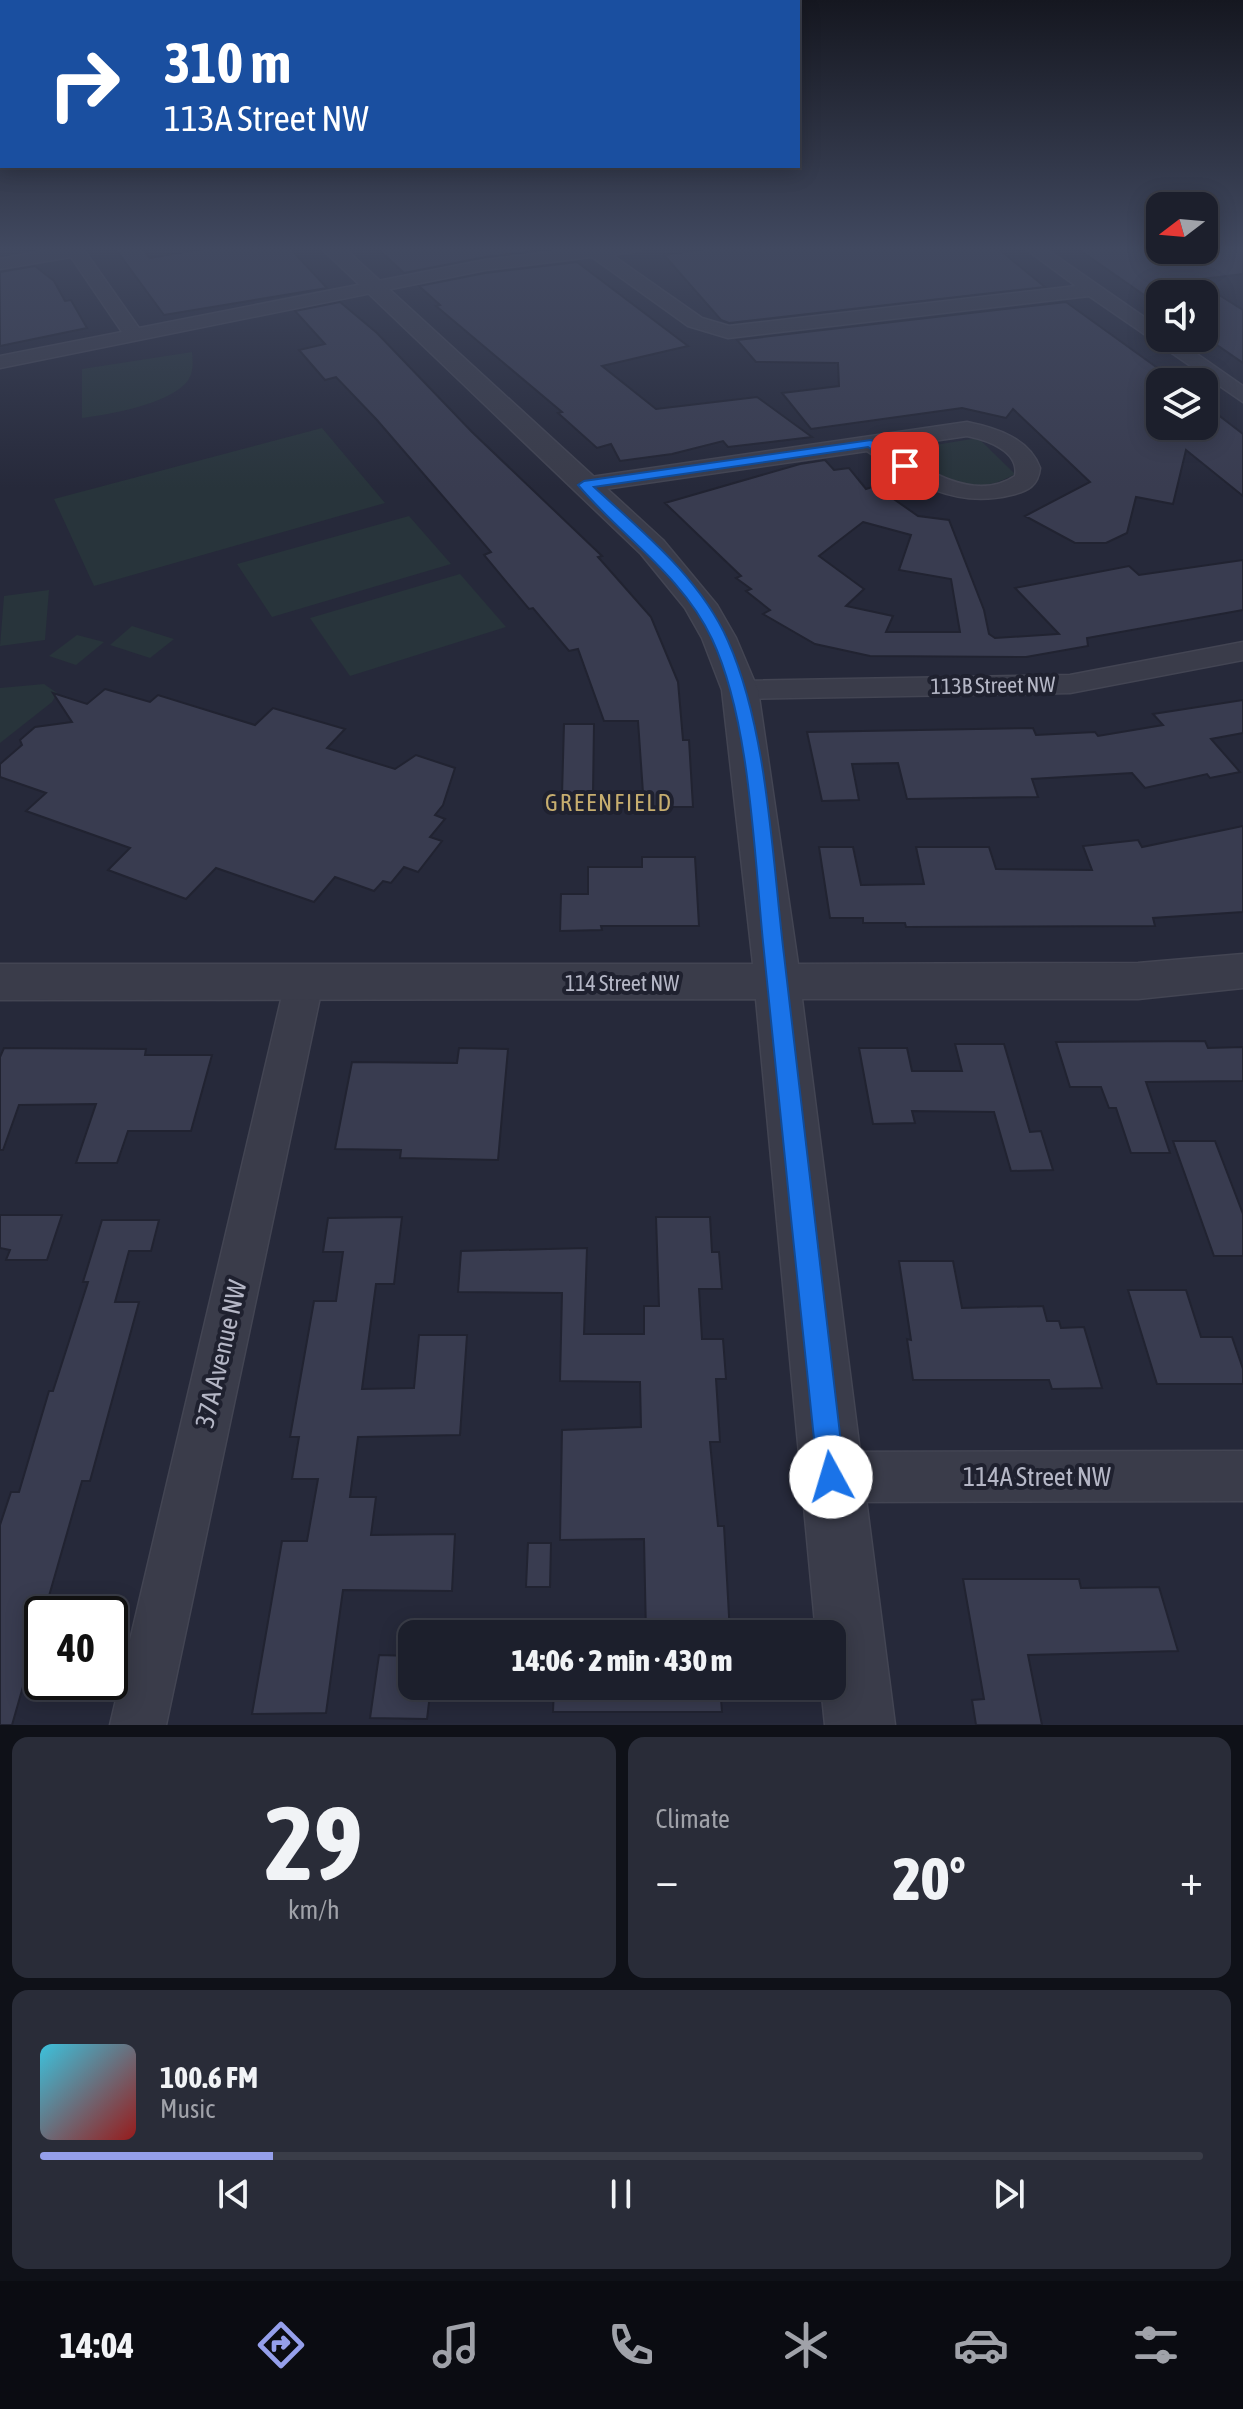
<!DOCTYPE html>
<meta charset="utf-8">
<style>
body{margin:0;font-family:"Asap Condensed",sans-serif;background:#292c38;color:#f1f3f6;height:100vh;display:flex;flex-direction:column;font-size:30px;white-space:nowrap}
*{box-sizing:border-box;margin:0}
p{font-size:26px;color:#a0a2a9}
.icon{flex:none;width:44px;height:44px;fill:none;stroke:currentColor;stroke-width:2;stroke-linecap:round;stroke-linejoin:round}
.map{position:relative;height:1725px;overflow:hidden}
.side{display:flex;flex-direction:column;gap:12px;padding:12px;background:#0f1118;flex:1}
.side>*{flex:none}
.hud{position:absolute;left:0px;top:0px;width:800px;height:168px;box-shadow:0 4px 20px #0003,0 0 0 2px #3a3d48;background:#1a4fa0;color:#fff;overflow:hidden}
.needle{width:52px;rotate:254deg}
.buttons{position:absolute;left:1146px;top:192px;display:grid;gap:16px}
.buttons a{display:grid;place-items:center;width:72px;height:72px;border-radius:16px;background:#1c1f2c;box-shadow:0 4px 20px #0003,0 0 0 2px #3a3d48;font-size:40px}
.speed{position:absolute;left:24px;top:1596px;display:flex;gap:16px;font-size:40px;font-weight:700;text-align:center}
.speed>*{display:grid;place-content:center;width:104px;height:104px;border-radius:50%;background:#1c1f2c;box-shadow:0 4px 20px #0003,0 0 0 2px #3a3d48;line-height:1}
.speed .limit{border:4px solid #111;border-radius:12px;background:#fff;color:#111}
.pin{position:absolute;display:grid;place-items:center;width:68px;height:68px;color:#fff;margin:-34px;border-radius:16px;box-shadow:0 4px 12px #0006}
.me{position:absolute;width:88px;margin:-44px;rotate:354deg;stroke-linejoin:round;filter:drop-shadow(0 0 6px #0008)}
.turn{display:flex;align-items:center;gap:28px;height:168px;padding:0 32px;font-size:36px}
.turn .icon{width:104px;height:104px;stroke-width:2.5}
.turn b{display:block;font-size:56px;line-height:68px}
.big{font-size:60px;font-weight:800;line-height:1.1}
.side .widget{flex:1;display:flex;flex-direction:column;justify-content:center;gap:12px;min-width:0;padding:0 28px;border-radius:16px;background:#292c38}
.side .dial{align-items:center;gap:0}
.dial b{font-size:104px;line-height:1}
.song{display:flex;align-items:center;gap:24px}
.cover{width:96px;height:96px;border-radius:12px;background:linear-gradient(135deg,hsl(190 70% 55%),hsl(0 70% 35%))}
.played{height:8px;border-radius:4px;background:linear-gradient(90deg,#959feb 20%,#3a3d48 20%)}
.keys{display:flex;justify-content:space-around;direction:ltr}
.heat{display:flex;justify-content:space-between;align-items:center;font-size:44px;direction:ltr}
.side .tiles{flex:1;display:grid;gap:12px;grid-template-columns:1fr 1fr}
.widget:last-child{grid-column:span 2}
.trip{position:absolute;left:398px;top:1620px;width:448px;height:80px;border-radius:16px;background:#1c1f2c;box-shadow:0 4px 20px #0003,0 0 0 2px #3a3d48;font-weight:800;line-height:80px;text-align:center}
.menu{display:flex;height:128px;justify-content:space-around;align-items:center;background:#0b0c12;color:#a0a2a9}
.menu .icon{width:56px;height:56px}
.menu .selected{color:#959feb}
.menu b{font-size:36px;color:#f1f3f6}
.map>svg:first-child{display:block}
.green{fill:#28343b}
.building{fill:#393c50;stroke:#212331;stroke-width:2;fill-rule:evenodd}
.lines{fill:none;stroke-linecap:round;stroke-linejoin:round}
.minor-casing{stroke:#434553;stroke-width:3}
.tertiary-casing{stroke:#434553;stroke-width:3}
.minor{fill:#3a3c4a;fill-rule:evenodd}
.tertiary{fill:#3a3c4a;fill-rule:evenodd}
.route{fill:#1a73e8;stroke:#114b97;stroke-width:2}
.labels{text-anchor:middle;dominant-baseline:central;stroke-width:8;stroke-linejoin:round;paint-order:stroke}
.street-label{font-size:22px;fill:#b5b7c6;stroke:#1f212f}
.neighbourhood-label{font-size:24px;letter-spacing:2px;fill:#c7ae6f;stroke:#1f212f}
.near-street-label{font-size:26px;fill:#b5b7c6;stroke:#1f212f}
</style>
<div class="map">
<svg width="1243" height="1725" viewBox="0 0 1243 1725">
<rect width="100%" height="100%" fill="#26293a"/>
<g class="green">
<path d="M192 352C193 362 194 374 186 383 165 405 111 414 82 418V369Z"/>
<polygon points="322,428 385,503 94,586 54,499"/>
<path d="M978 438 1015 474C968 501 935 479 898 451Z"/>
<polygon points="409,516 451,564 272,617 237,564"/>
<polygon points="460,574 506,627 350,676 310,618"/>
<polygon points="49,590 45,640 0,646 4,596"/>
<polygon points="132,626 174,639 150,658 110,645"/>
<polygon points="77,635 104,642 76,665 49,656"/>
<polygon points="44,684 57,693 52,702 0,743 0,688"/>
</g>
<g class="building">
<polygon points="114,247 141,247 150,258 214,247 289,247 327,288 164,315"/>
<polygon points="376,247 556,247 558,248 485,257 404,273"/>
<polygon points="719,247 996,247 1045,287 729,323 721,320 664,255"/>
<polygon points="1075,247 1160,247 1160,250 1243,247 1243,274 1195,280 1243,310 1243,363 1204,336 1204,294 1160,294 1160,306"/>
<polygon points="577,262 688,346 602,366 656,409 757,397 812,437 728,447 723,441 672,454 620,461 611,444 597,448 558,413 562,412 436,306 440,305 419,286 485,273"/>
<polygon points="35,266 54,281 65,301 71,300 87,328 0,346 0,272"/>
<polygon points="340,302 377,333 472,432 602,556 598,557 651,617 678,682 683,740 689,740 693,807 644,807 638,721 604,721 578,649 569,651 533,608 529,609 484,555 491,552 377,420 336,377 325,380 299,350 325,344 295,311"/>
<polygon points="1066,302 1177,382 1160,382 1160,426 1204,426 1204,404 1243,434 1243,496 1186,450 1173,504 1136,497 1127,533 1106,543 1075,543 1025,516 1090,482 1013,409 1006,418 962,408 811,429 782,393 839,386 838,363 756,362 737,340"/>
<path d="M825 460 834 470 849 468 866 489 875 486 918 516 949 520 984 610 989 634 995 638 1059 634 1015 588 1129 566 1139 575 1243 560V610L1087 638 1088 646 1026 657 870 656 815 644 763 614 770 610 746 591 751 589 736 578 741 576 665 503 800 464ZM863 522 911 535 899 570 951 579 960 632H886L893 616 846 606 864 589 819 556Z"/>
<polygon points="105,689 150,702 158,695 255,725 273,708 345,729 327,748 395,769 416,755 455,768 443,805 435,815 445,819 430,837 442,841 418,872 404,867 391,883 383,881 374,891 335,877 314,902 216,868 186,899 108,870 130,848 26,811 46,793 0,777 0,764 22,745 20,740 35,727 72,722 53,693 87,704"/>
<polygon points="1243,700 1243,733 1211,739 1240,772 1210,778 1207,774 1145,788 1132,773 1032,779 1038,797 907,799 898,763 852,764 859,800 822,801 807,732 1033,728 1036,735 1095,732 1098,736 1163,725 1153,714"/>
<polygon points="564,724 594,724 593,794 562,795"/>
<polygon points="1243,826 1243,912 1153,918 1155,926 906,927 905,923 863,923 863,918 830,918 819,847 853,847 861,885 924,884 916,847 989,847 996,869 1092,870 1083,846 1138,840 1142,847"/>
<polygon points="642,857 695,857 699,926 601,926 602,930 560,931 561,894 588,894 588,867 642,867"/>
<polygon points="1205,1041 1208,1048 1243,1047 1243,1081 1146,1082 1170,1153 1131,1153 1116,1108 1109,1108 1101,1087 1070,1087 1056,1042"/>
<polygon points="955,1044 1004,1044 1030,1132 1041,1131 1053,1170 1011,1171 994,1112 912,1111 915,1123 873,1124 859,1048 907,1048 912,1071 962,1071"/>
<polygon points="4,1048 146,1049 145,1055 212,1055 191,1131 128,1131 117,1163 76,1163 96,1104 19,1105 3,1150 0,1150 0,1057"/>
<polygon points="459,1048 508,1049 498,1160 400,1158 401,1150 335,1149 352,1062 457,1063"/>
<polygon points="1173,1141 1215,1141 1243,1214 1243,1256 1214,1256"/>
<polygon points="0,1215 62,1215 47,1260 6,1260 10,1250 0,1248"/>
<polygon points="402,1217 394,1284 376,1284 362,1389 414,1388 419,1335 467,1335 460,1435 358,1437 350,1497 376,1497 371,1535 455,1534 452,1591 343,1590 326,1713 252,1714 282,1541 307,1541 318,1479 292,1479 299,1437 290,1437 314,1301 336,1301 343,1252 323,1252 328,1218"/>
<polygon points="656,1217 710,1217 712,1252 719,1252 722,1289 699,1289 702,1339 723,1339 726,1379 716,1379 720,1442 710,1442 718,1526 724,1526 730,1634 646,1634 644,1539 560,1540 562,1430 641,1427 640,1382 560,1381 562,1293 458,1292 461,1251 587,1248 584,1334 644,1334 644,1306 659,1306"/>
<polygon points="102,1220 159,1220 151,1251 129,1251 115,1302 139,1302 90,1481 82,1481 12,1725 0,1725 0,1525 11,1492 19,1492 49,1391 53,1391 88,1282 83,1282"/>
<polygon points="899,1261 953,1261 962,1308 1043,1306 1047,1321 1059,1321 1061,1328 1084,1327 1102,1388 1052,1389 1049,1380 913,1380 907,1339 911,1340"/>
<polygon points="1128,1290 1186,1290 1201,1337 1232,1337 1243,1369 1243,1384 1157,1384"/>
<polygon points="528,1543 551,1543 550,1587 526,1587"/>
<polygon points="963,1579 1079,1579 1081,1588 1159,1587 1178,1651 1028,1655 1042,1725 976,1725 972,1700 984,1699"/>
<polygon points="379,1655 412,1656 412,1686 431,1686 427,1719 370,1718"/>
<polygon points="554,1686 720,1686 722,1712 553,1712"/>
</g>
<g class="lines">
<g class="minor-casing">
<g id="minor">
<polygon points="64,247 82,247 139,328 485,260 591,247 641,247 638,251 612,255 702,318 729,326 1076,286 1023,247 1043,247 1160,328 1160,338 1174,338 1243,386 1243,402 1089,296 728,338 688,326 592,257 485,270 0,368 0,356 122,332 71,257 0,269 0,259"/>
<path d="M967 422C996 428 1029 438 1040 468 1038 486 1028 491 1011 495 954 509 912 482 867 451L584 492 572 485 584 478ZM967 436C987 440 1020 451 1015 476 975 503 925 470 892 447Z"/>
<polygon points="1243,642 1243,660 1070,693 740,699 730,696 725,690 730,684 740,681 1070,675"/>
<polygon points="304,969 317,973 323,983 166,1725 110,1725 285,983 291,973"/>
<polygon points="1243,1451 1243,1501 831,1502 813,1495 806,1477 813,1459 831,1452"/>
</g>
</g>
<g class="tertiary-casing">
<polygon id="tertiary" points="320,247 343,247 663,540 717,605 736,638 758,690 798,964 1138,963 1243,954 1243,988 1138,999 802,999 895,1725 825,1725 821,1686 832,1686 832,1634 816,1634 756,999 0,1000 0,964 753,964 722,690 702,638 685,608 641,554"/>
</g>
<use href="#minor" class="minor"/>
<use href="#tertiary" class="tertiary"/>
</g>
<linearGradient id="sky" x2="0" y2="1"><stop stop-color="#151720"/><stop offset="0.51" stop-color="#414960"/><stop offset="1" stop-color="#414960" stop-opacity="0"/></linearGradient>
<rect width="1243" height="488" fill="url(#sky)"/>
<path class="route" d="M871 440 909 464V469H900L868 447 594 487C643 532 701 579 728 641 768 731 772 857 784 955 804 1129 824 1303 845 1477L841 1487 831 1491 822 1487 818 1477C799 1299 781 1120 763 942 754 851 750 720 712 639 682 575 622 537 578 485L584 481Z"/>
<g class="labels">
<g class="street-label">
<text transform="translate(993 685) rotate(-1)">113B Street NW</text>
<text x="622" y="983">114 Street NW</text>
</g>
<g class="neighbourhood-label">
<text x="609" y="802">GREENFIELD</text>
</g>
<g class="near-street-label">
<text transform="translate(221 1354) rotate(-77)">37A Avenue NW</text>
<text x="1037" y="1477">114A Street NW</text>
</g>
</g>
</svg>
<div class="buttons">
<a><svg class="needle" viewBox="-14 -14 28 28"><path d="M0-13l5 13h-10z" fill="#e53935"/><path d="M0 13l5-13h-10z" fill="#a0a2a9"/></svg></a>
<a><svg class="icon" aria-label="sound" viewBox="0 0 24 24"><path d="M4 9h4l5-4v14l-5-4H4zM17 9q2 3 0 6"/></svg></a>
<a><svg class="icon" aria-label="layers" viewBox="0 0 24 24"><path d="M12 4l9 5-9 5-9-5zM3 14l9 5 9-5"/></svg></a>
</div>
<div class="speed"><div class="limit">40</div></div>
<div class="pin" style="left:905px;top:466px;background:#d93025"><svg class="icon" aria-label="arrive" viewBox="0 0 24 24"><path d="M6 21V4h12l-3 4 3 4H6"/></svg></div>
<svg class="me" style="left:831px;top:1477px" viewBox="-20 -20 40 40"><circle r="19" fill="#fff"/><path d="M0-13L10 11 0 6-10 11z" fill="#1a73e8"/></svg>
<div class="trip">14:06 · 2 min · 430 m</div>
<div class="hud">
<div class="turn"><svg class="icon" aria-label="right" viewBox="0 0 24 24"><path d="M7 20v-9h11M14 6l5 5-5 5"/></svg><div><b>310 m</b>113A Street NW</div></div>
</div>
</div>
<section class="side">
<div class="tiles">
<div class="widget dial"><b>29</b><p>km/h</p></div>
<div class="widget"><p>Climate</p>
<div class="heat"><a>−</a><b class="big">20°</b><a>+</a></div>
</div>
<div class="widget">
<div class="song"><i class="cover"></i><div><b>100.6 FM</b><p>Music</p></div></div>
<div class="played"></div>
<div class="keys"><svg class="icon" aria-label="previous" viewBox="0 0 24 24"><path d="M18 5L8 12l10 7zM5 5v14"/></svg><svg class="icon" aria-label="pause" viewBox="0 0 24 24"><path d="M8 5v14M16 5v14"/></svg><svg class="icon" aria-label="next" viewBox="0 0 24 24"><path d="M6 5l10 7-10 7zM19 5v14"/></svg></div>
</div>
</div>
</section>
<nav class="menu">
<b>14:04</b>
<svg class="icon selected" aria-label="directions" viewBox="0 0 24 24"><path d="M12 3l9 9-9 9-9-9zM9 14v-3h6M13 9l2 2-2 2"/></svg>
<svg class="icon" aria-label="music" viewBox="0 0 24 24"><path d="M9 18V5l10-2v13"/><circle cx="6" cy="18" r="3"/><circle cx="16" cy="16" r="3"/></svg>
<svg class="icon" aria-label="phone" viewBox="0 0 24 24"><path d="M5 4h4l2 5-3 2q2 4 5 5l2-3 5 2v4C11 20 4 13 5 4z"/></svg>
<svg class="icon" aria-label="climate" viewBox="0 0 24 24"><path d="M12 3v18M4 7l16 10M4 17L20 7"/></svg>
<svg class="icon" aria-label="car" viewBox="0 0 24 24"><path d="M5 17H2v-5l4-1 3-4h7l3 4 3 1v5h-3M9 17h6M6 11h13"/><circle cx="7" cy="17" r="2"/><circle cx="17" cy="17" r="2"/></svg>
<svg class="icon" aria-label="filters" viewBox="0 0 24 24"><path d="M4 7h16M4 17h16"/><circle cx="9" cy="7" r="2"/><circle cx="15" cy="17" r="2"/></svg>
</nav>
